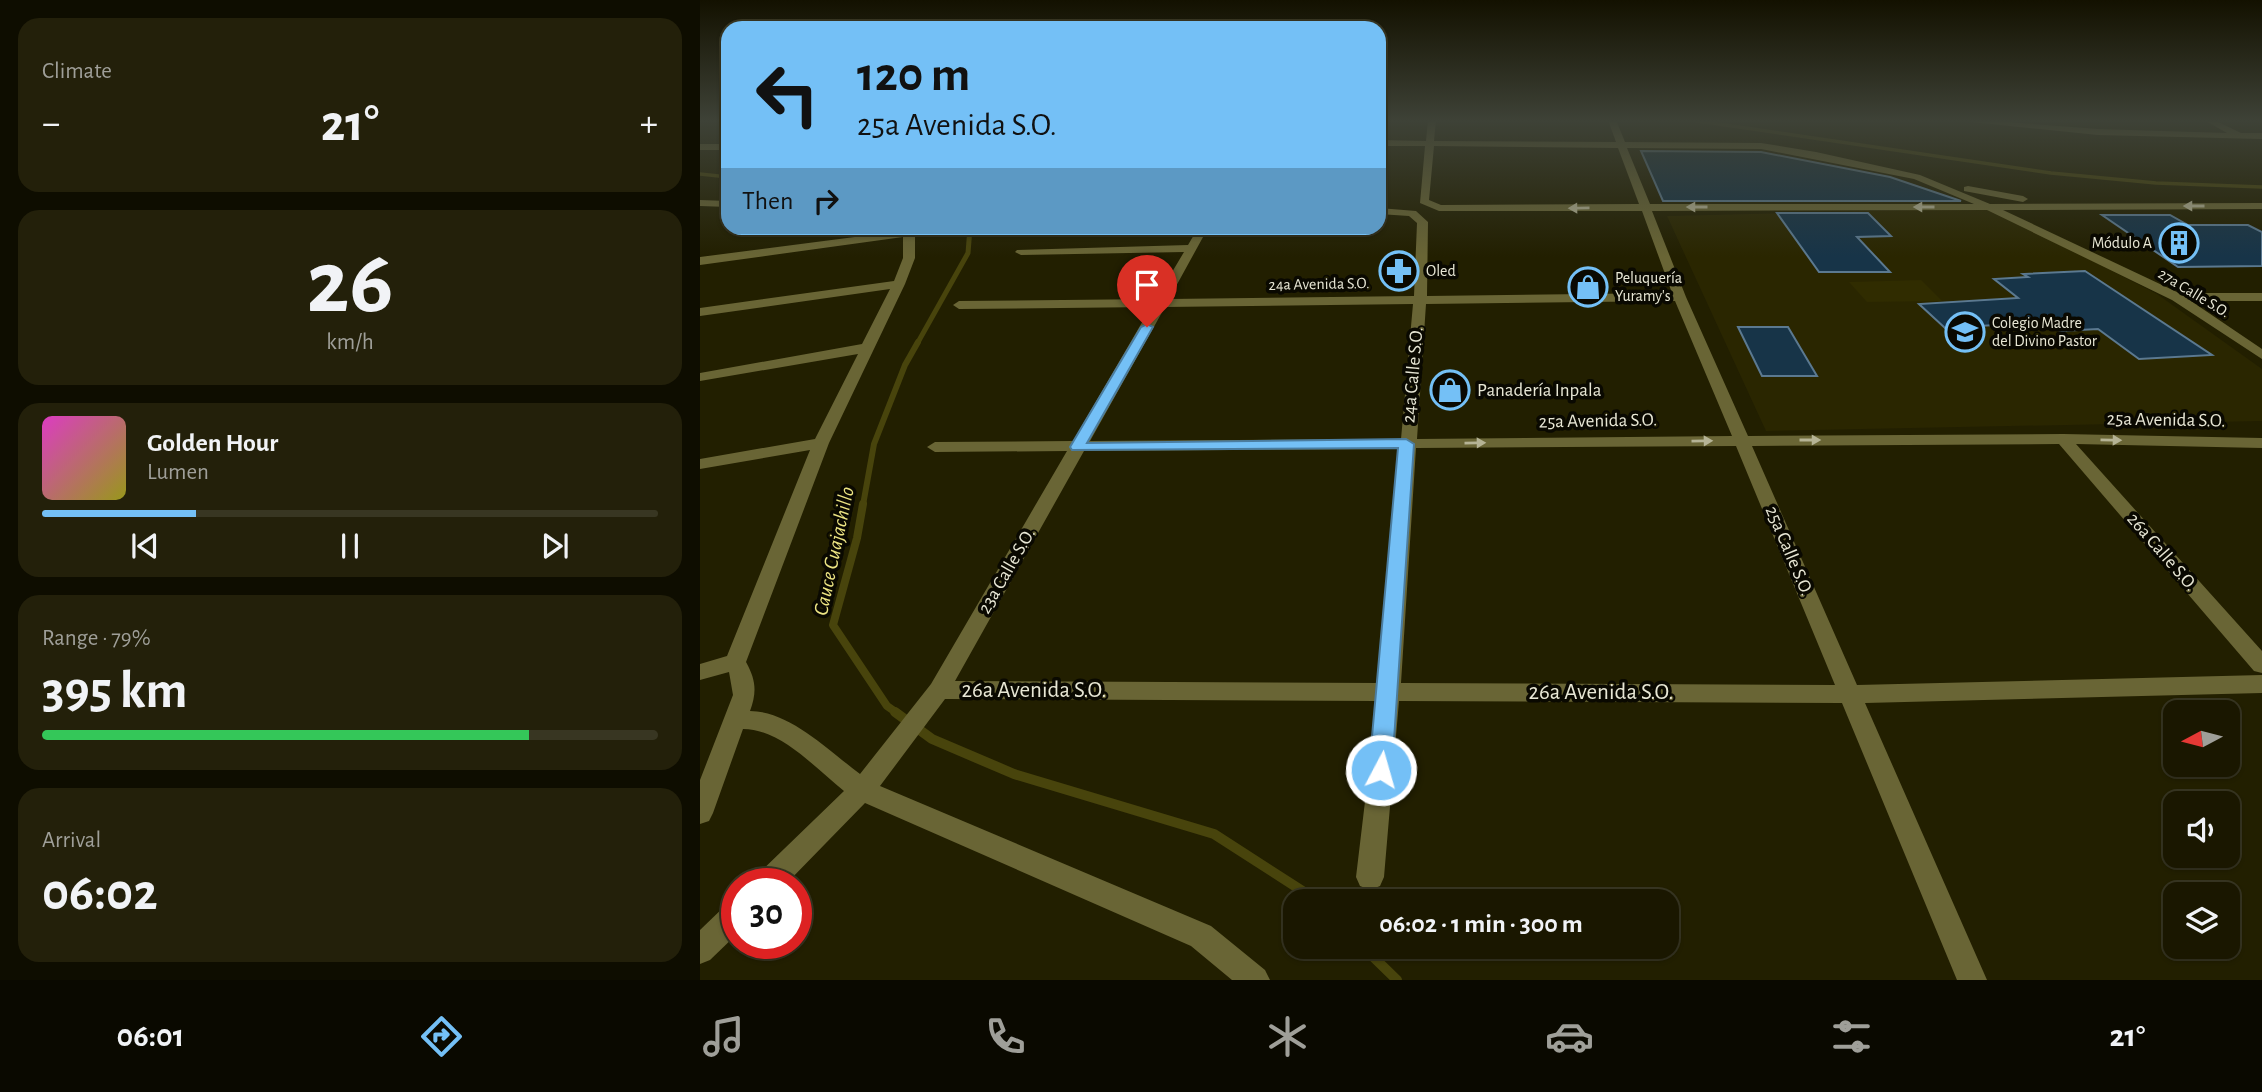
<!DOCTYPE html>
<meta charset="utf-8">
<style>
body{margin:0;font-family:"Alegreya Sans",sans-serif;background:#23200a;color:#f1f3f6;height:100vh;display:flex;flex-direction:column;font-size:26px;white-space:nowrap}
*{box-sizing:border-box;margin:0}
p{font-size:23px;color:#9f9f99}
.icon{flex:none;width:38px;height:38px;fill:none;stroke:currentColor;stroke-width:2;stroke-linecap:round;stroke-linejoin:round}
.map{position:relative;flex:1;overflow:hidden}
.drawer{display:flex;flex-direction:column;gap:18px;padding:18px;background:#0e0d00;width:700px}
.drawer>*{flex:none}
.top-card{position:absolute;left:21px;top:21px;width:665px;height:214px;border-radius:21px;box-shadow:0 2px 5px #0004,0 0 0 2px #383622;background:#74c0f6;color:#111;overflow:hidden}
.needle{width:46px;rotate:263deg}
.controls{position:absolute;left:1463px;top:700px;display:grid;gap:14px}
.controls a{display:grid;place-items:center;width:77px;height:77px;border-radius:14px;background:#1a1700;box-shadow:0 2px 5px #0004,0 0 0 2px #383622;font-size:35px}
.speed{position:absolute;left:21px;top:868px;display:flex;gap:14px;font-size:35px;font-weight:700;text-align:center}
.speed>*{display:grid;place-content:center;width:91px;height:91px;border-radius:50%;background:#1a1700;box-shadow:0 2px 5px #0004,0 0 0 2px #383622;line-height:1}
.speed .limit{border:10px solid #d22;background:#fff;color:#111}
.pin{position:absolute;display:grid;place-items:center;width:60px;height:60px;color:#fff;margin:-72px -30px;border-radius:50% 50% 50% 0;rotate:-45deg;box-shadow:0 0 7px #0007}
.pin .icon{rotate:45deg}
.me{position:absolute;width:77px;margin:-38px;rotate:6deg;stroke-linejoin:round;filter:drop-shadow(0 0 5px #0008)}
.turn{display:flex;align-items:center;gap:24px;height:147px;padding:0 21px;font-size:32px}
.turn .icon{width:91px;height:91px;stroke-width:2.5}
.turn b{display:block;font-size:49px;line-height:60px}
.then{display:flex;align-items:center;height:66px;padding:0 21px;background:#0003;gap:14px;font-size:26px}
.big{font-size:52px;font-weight:700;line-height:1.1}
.drawer .tile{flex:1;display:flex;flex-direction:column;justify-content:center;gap:10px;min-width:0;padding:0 24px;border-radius:21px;background:#23200a}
.drawer .dial{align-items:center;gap:0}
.dial b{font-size:91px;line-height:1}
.song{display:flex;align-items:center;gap:21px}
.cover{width:84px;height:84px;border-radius:10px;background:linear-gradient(135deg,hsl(310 70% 55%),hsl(60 70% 35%))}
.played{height:7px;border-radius:4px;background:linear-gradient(90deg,#74c0f6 25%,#383622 25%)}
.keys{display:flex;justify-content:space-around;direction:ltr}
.heat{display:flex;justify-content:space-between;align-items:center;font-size:38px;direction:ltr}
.charge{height:10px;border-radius:5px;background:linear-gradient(90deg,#34c759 79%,#383622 0)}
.trip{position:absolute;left:583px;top:889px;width:396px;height:70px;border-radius:21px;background:#1a1700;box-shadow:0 2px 5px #0004,0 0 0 2px #383622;font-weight:700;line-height:70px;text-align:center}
.dock{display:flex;height:112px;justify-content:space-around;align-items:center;background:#0a0900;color:#9f9f99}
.dock .icon{width:49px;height:49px}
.dock .active{color:#74c0f6}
.dock b{font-size:32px;color:#f1f3f6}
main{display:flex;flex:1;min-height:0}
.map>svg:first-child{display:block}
.built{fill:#2a2600}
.green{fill:#302c00}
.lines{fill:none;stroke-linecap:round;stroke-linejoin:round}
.stream-far4{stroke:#48440c;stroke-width:3.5}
.stream-far3{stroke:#48440c;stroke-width:5}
.stream-far2{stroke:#48440c;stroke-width:6}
.stream-far1{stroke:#48440c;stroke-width:8}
.stream{stroke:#48440c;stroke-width:10}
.building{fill:#173448;stroke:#5b7990;stroke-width:2}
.minor{fill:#696535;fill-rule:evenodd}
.oneway{fill:#b5b395}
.route{fill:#74c0f6;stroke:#4b7da0;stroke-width:2}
.labels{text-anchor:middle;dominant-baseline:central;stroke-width:7;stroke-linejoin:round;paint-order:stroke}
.far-poi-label{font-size:16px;fill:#e8e7d5;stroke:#0a0901;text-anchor:start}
.far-street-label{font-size:16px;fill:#e8e7d5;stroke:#0a0901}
.street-label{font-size:19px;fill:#e8e7d5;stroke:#0a0901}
.poi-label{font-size:19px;fill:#e8e7d5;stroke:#0a0901;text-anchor:start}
.water-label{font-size:21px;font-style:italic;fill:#ede583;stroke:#0a0901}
.near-street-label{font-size:23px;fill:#e8e7d5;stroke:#0a0901}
</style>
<main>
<section class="drawer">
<div class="tile"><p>Climate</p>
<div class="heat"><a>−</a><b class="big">21°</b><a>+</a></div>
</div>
<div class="tile dial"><b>26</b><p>km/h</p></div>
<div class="tile">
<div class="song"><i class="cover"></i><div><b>Golden Hour</b><p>Lumen</p></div></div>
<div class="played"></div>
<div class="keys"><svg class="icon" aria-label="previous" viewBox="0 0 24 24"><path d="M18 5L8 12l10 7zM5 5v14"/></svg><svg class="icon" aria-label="pause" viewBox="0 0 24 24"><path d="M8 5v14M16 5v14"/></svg><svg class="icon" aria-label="next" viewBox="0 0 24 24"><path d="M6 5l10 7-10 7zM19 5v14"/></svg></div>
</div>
<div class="tile"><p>Range · 79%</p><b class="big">395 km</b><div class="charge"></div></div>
<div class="tile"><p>Arrival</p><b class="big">06:02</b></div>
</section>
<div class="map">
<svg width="1562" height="980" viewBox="0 0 1562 980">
<rect width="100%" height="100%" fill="#221f00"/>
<polygon class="built" points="1290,208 1457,294 1562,369 1562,421 1066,431 967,216"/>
<polygon class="green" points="1221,280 1242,301 1167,302 1149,282"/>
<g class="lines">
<g class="stream-far4">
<polyline points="991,120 1351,173 1456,183 1562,187"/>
<polyline points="0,174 28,177"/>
</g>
<polyline class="stream-far3" points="217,344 268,253 270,228"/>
<polyline class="stream-far2" points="163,505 174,444 205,365 218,342"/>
<polyline class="stream-far1" points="163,504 157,538 133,625 187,706 197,713"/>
<g class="stream">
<polyline points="195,712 232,739 314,774 514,834 618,901"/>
<polyline points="663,947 697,980"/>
</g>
</g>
<g class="building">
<polygon points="941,151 1061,152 1190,177 1261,201 963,201"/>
<polygon points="1077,213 1168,213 1191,236 1157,237 1190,272 1119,272"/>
<polygon points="1402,215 1470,215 1488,225 1548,225 1562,232 1562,266 1478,267"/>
<polygon points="1385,271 1512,355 1439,359 1398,329 1360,331 1349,322 1245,328 1219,304 1318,298 1294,279 1328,277 1323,274"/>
<polygon points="1038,327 1088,327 1117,376 1062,376"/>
</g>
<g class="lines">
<g class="minor">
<path d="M728 120H736L734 141 916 142 908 120H916L925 142 1061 143 1116 152 1220 175 1290 204 1562 203V209L1303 210 1479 293H1562V301H1491L1562 349V359L1472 300 1287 210 952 211 986 297 1048 436 1363 434 1562 438V448L1376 444 1562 651V673L1554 671 1359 444 1052 446 1157 685 1562 675V693L1165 703 1287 980H1257L1142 703 699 701 684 877 680 886 670 890 660 886 656 877 677 701 245 699 180 786 511 926 565 970 570 980H532L491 946 165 803 86 884H54L57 875 144 791C115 768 81 729 43 729L13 813 9 821 0 824V780L33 695 29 672 0 680V664L27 656 110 450 0 469V459L115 439 158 354 0 381V373L162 344 190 289 0 316V308L194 281 203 258V237L0 265V257L201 231 199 228H210L215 233V258L205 284 129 443 46 662C56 680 57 692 50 711 90 711 129 751 160 774L231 684 367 451 235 452 227 447 235 442 373 441 451 307 259 309 253 305 259 301 456 299 484 252 321 255 315 252 317 250 488 245 498 228H508L469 299 714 296 717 223 709 216 679 214V208L716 211 728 222 727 296 972 293 942 211H739L720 203 725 146H679V140L726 141ZM734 146 918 148 939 204 741 205 729 200ZM927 148 1061 149 1214 179 1274 204H950ZM975 301 1032 436 717 439 726 304ZM713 304 701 439 390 441 465 307ZM1036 446 1135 685 701 683 716 448ZM700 449 678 683 255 681 384 451Z"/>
<polygon points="1252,120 1281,120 1398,129 1527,133 1504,120 1514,120 1541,133 1562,133 1562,139 1398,135"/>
<rect x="0" y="144" width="28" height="6"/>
<polygon points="1268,186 1323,196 1328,199 1323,202 1264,191 1264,187"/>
<polygon points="0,200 28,201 28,207 0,206"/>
<polygon points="37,900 37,934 10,960 0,964 0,930 27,904"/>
</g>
</g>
<defs><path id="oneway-solid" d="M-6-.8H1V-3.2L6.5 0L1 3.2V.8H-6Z" transform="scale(1.75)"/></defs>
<g class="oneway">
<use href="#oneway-solid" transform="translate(1494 206) rotate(180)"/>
<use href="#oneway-solid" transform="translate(997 207) rotate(-180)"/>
<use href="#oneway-solid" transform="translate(1224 207) rotate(-180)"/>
<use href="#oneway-solid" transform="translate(879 208) rotate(179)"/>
<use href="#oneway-solid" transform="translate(1110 440)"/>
<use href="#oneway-solid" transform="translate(1411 440) rotate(1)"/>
<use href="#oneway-solid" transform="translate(1002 441) rotate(-1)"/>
<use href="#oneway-solid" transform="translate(775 443) rotate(-1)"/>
</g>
<linearGradient id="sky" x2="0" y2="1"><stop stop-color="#131100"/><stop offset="0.47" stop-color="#3e4237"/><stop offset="1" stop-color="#3e4237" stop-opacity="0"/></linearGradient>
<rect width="1562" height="257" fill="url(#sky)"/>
<polygon class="route" points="447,324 453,327 387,443 706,439 714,444 692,770 688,777 681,780 673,777 669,770 698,448 372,450 370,447 441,327"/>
<defs>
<g id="building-ring" transform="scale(2.0125)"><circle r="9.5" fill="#0a0901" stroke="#74c0f6" stroke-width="1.5"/><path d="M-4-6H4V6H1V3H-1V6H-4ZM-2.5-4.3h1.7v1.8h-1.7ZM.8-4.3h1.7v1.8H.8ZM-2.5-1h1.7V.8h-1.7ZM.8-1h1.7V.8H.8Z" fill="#74c0f6"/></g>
<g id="pharmacy-ring" transform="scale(2.0125)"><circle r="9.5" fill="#0a0901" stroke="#74c0f6" stroke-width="1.5"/><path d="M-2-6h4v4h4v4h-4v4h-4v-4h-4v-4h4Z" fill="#74c0f6"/></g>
<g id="shop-ring" transform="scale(2.0125)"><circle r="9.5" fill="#0a0901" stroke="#74c0f6" stroke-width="1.5"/><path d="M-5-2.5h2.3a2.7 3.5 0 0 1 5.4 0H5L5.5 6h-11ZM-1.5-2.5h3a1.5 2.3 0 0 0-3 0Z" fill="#74c0f6"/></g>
<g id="school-ring" transform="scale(2.0125)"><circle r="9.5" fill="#0a0901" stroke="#74c0f6" stroke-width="1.5"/><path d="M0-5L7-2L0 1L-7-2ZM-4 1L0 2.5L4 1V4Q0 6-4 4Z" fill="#74c0f6"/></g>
</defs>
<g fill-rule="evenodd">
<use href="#building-ring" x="1479" y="243"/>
<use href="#pharmacy-ring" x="699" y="271"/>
<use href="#shop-ring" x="888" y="287"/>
<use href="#school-ring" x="1265" y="332"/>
<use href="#shop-ring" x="750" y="390"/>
</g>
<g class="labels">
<g class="far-poi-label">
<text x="1452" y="243" text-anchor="end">Módulo A</text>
<text x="726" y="271">Oled</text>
<text x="915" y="278">Peluquería<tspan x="915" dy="18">Yuramy's</tspan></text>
<text x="1292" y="323">Colegio Madre<tspan x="1292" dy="18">del Divino Pastor</tspan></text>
</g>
<g class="far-street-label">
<text transform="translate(619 284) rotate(-1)">24a Avenida S.O.</text>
<text transform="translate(1494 293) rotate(31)">27a Calle S.O.</text>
</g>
<g class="street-label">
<text transform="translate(713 375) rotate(-85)">24a Calle S.O.</text>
<text transform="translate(1466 420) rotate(1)">25a Avenida S.O.</text>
<text transform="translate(898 421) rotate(-1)">25a Avenida S.O.</text>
<text transform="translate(1089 551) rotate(67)">25a Calle S.O.</text>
<text transform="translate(1462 552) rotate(49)">26a Calle S.O.</text>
<text transform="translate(307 571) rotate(-60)">23a Calle S.O.</text>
</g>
<g class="poi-label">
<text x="777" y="390">Panadería Inpala</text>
</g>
<g class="water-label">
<text transform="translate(134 551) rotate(-78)">Cauce Cuajachillo</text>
</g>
<g class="near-street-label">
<text x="334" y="690">26a Avenida S.O.</text>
<text x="901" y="692">26a Avenida S.O.</text>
</g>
</g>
</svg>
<div class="controls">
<a><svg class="needle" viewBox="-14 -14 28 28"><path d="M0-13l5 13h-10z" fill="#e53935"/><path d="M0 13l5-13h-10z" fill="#9f9f99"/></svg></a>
<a><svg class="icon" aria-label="sound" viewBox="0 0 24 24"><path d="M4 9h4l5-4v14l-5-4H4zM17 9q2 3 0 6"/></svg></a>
<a><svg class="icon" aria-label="layers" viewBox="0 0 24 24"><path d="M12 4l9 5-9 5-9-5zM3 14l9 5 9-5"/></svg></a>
</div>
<div class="speed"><div class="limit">30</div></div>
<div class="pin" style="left:447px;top:327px;background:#d93025"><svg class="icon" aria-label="arrive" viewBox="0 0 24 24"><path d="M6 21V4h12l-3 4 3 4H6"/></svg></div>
<svg class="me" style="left:681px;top:770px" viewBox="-20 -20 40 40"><circle r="17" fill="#74c0f6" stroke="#fff" stroke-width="3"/><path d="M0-11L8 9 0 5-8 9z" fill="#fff"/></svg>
<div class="trip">06:02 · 1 min · 300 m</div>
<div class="top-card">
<div class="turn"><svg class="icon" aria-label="left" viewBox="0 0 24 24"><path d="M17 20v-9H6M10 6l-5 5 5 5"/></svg><div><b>120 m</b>25a Avenida S.O.</div></div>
<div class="then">Then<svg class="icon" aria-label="right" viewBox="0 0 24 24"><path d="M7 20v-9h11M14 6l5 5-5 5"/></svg></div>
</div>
</div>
</main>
<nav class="dock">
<b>06:01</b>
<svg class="icon active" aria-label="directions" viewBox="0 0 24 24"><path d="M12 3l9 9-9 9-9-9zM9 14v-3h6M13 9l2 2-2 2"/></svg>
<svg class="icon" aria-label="music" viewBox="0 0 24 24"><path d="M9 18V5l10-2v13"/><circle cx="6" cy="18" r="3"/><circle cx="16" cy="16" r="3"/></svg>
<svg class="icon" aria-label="phone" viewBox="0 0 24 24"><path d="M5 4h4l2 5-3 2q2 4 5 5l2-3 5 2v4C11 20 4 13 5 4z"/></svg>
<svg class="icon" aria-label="climate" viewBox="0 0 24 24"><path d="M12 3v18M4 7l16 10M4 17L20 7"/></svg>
<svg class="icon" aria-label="car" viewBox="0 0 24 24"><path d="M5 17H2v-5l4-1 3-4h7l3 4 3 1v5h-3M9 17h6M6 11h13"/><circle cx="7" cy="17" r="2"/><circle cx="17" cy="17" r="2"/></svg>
<svg class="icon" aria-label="filters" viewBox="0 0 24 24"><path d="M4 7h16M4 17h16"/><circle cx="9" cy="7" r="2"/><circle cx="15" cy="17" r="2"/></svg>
<b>21°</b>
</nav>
